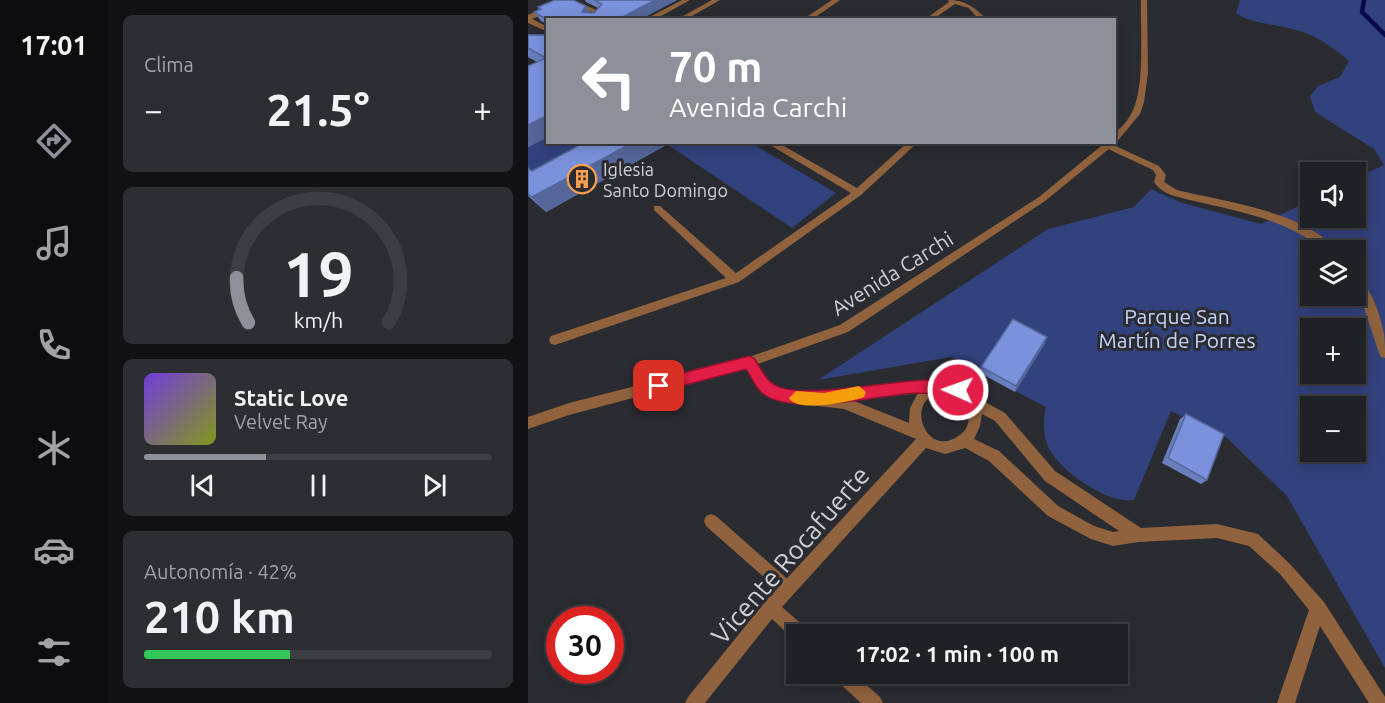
<!DOCTYPE html>
<html lang="es">
<meta charset="utf-8">
<style>
body{margin:0;font-family:Ubuntu,sans-serif;background:#2d2e32;color:#f1f3f6;height:100vh;display:flex;flex-direction:column;font-size:22px;white-space:nowrap}
*{box-sizing:border-box;margin:0}
p{font-size:20px;color:#a2a3a7}
.icon{flex:none;width:33px;height:33px;fill:none;stroke:currentColor;stroke-width:2;stroke-linecap:round;stroke-linejoin:round}
.map{position:relative;flex:1;overflow:hidden}
.sheet{display:flex;flex-direction:column;gap:15px;padding:15px;background:#121215;width:420px}
.sheet>*{flex:none}
.banner{position:absolute;left:18px;top:18px;width:570px;height:126px;border-radius:0px;box-shadow:0 3px 15px #0003,0 0 0 2px #3d3e43;background:#8c9099;color:#fff;overflow:hidden}
.buttons{position:absolute;left:772px;top:162px;display:grid;gap:12px}
.buttons a{display:grid;place-items:center;width:66px;height:66px;border-radius:0px;background:#202126;box-shadow:0 3px 15px #0003,0 0 0 2px #3d3e43;font-size:30px}
.speed{position:absolute;left:18px;top:606px;display:flex;gap:12px;font-size:30px;font-weight:700;text-align:center}
.speed>*{display:grid;place-content:center;width:78px;height:78px;border-radius:50%;background:#202126;box-shadow:0 3px 15px #0003,0 0 0 2px #3d3e43;line-height:1}
.speed .limit{border:9px solid #d22;background:#fff;color:#111}
.pin{position:absolute;display:grid;place-items:center;width:51px;height:51px;color:#fff;margin:-26px;border-radius:12px;box-shadow:0 3px 9px #0006}
.me{position:absolute;width:66px;margin:-33px;rotate:272deg;stroke-linejoin:round;filter:drop-shadow(0 0 4px #0008)}
.turn{display:flex;align-items:center;gap:21px;height:126px;padding:0 24px;font-size:27px}
.turn .icon{width:78px;height:78px;stroke-width:2.5}
.turn b{display:block;font-size:42px;line-height:51px}
.big{font-size:45px;font-weight:600;line-height:1.1}
.sheet .card{flex:1;display:flex;flex-direction:column;justify-content:center;gap:9px;min-width:0;padding:0 21px;border-radius:9px;background:#2d2e32}
.sheet .dial{align-items:center;gap:0}
.dial svg{height:156px;overflow:visible;fill:none;stroke:#3d3e43;stroke-width:7;stroke-linecap:round;text-anchor:middle}
.dial text{fill:#f1f3f6;stroke:none}
.song{display:flex;align-items:center;gap:18px}
.cover{width:72px;height:72px;border-radius:9px;background:linear-gradient(135deg,hsl(260 70% 55%),hsl(70 70% 35%))}
.played{height:6px;border-radius:3px;background:linear-gradient(90deg,#8c9099 35%,#3d3e43 35%)}
.keys{display:flex;justify-content:space-around;direction:ltr}
.heat{display:flex;justify-content:space-between;align-items:center;font-size:33px;direction:ltr}
.charge{height:9px;border-radius:4px;background:linear-gradient(90deg,#34c759 42%,#3d3e43 0)}
.trip{position:absolute;left:258px;top:624px;width:342px;height:60px;border-radius:0px;background:#202126;box-shadow:0 3px 15px #0003,0 0 0 2px #3d3e43;font-weight:600;line-height:60px;text-align:center}
main{display:flex;flex:1;min-height:0}
.tabs{display:flex;flex-direction:column;width:108px;justify-content:space-around;align-items:center;background:#0d0d0f;color:#a2a3a7}
.tabs .icon{width:42px;height:42px}
.tabs .active{color:#8c9099}
.tabs b{font-size:27px;color:#f1f3f6}
.map>svg:first-child{display:block}
.green{fill:#32427c;fill-rule:evenodd}
.lines{fill:none;stroke-linecap:round;stroke-linejoin:round}
.stream{stroke:#070949;stroke-width:4.5}
.service{fill:#90633e;fill-rule:evenodd}
.minor{fill:#90633e;fill-rule:evenodd}
.tertiary{fill:#90633e;fill-rule:evenodd}
.wall{fill:#697ebd}
.shaded-wall{fill:#55669a}
.building{fill:#7a92dc;stroke:#55669a;stroke-width:1.5}
.route{fill:#e11d48;stroke:#92132f;stroke-width:1.5}
.slow{fill:#f59e0b}
.labels{text-anchor:middle;dominant-baseline:central;stroke-width:6;stroke-linejoin:round;paint-order:stroke}
.far-poi-label{font-size:18px;fill:#d0d1d5;stroke:#2a2c32;text-anchor:start}
.street-label{font-size:21px;fill:#d0d1d5;stroke:#2a2c32}
.park-label{font-size:21px;fill:#c6d4fc;stroke:#2a2c32}
.near-street-label{font-size:26px;fill:#d0d1d5;stroke:#2a2c32}
</style>
<main>
<nav class="tabs">
<b>17:01</b>
<svg class="icon active" aria-label="directions" viewBox="0 0 24 24"><path d="M12 3l9 9-9 9-9-9zM9 14v-3h6M13 9l2 2-2 2"/></svg>
<svg class="icon" aria-label="music" viewBox="0 0 24 24"><path d="M9 18V5l10-2v13"/><circle cx="6" cy="18" r="3"/><circle cx="16" cy="16" r="3"/></svg>
<svg class="icon" aria-label="phone" viewBox="0 0 24 24"><path d="M5 4h4l2 5-3 2q2 4 5 5l2-3 5 2v4C11 20 4 13 5 4z"/></svg>
<svg class="icon" aria-label="climate" viewBox="0 0 24 24"><path d="M12 3v18M4 7l16 10M4 17L20 7"/></svg>
<svg class="icon" aria-label="car" viewBox="0 0 24 24"><path d="M5 17H2v-5l4-1 3-4h7l3 4 3 1v5h-3M9 17h6M6 11h13"/><circle cx="7" cy="17" r="2"/><circle cx="17" cy="17" r="2"/></svg>
<svg class="icon" aria-label="filters" viewBox="0 0 24 24"><path d="M4 7h16M4 17h16"/><circle cx="9" cy="7" r="2"/><circle cx="15" cy="17" r="2"/></svg>
</nav>
<section class="sheet">
<div class="card"><p>Clima</p>
<div class="heat"><a>−</a><b class="big">21.5°</b><a>+</a></div>
</div>
<div class="card dial"><svg viewBox="0 0 100 80">
<path d="M14 69A42 42 0 1 1 86 69"/>
<path d="M14 69A42 42 0 0 1 8 46" stroke="#8c9099"/>
<text x="50" y="56" font-size="32" font-weight="700">19</text>
<text x="50" y="72" font-size="11">km/h</text>
</svg></div>
<div class="card">
<div class="song"><i class="cover"></i><div><b>Static Love</b><p>Velvet Ray</p></div></div>
<div class="played"></div>
<div class="keys"><svg class="icon" aria-label="previous" viewBox="0 0 24 24"><path d="M18 5L8 12l10 7zM5 5v14"/></svg><svg class="icon" aria-label="pause" viewBox="0 0 24 24"><path d="M8 5v14M16 5v14"/></svg><svg class="icon" aria-label="next" viewBox="0 0 24 24"><path d="M6 5l10 7-10 7zM19 5v14"/></svg></div>
</div>
<div class="card"><p>Autonomía · 42%</p><b class="big">210 km</b><div class="charge"></div></div>
</section>
<div class="map">
<svg width="857" height="703" viewBox="0 0 857 703">
<rect width="100%" height="100%" fill="#2a2c32"/>
<g class="green">
<path d="M712 0H857V668L759 496 699 438 643 411 606 500C580 505 528 469 519 444 515 432 515 418 518 407L423 357 290 380 520 229 606 207 623 189 651 202 733 224 783 200V218H828V178L856 165 846 149 787 112 782 96 790 86 812 77 821 61C806 48 791 37 772 31 751 24 726 25 708 13ZM783 250H828V296H783ZM783 328H828V374H783ZM783 406H828V452H783Z"/>
<polygon points="19,137 20,142 86,142 18,186 0,172 0,147"/>
<polygon points="137,143 223,143 308,193 264,228"/>
</g>
<g class="lines">
<polyline class="stream" points="836,0 834,12 857,35"/>
<g class="service">
<polygon points="36,0 48,1 77,14 70,20 61,20 68,14 43,2 4,19 20,27 20,32 0,23 0,15"/>
<polygon points="183,514 188,516 265,584 268,589 265,594 260,597 255,594 178,526 176,521 178,516"/>
</g>
<g class="minor">
<polygon points="154,0 162,0 126,20 116,20"/>
<polygon points="184,0 192,0 157,20 148,20"/>
<polygon points="304,0 312,0 283,20 274,20"/>
<path d="M420 0C437 0 447 7 459 20H451L441 8 427 4 404 20H396L421 2Z"/>
<polygon points="237,142 249,142 329,188 380,142 390,142 333,195 211,282 27,345 23,344 21,340 23,336 198,278 126,210 126,206 132,206 208,273 323,193"/>
<path d="M581 143 631 166 638 175 636 182 649 190C693 201 780 212 807 250H796C752 214 696 210 643 195 636 192 631 189 626 182L628 175 625 170 578 148 577 146Z"/>
<path d="M828 278C843 284 853 318 856 334 857 341 857 350 857 358L853 357 851 353 832 296 828 290Z"/>
<path d="M221 357 225 358C231 366 235 376 242 383 251 392 292 397 303 392L390 381 404 384 417 381 429 383 441 390 448 397 477 413 527 471 613 528 689 524 730 534 762 564 796 602 857 697V703H841L792 626 767 703H749L781 610 752 574 721 546 689 538 611 542 585 546 563 539 520 516 461 461 437 448 417 454 398 448 254 607 278 628 280 634H268V641L266 640 244 619 177 703H157L160 697 237 602 388 439 316 409 265 403 235 393 215 362 217 358ZM417 392C433 394 446 410 439 426 437 431 434 434 430 436 398 460 373 396 417 392ZM390 393 382 408 381 423 326 401ZM454 414 467 421 517 481 591 531 585 532 566 526 530 506 471 451 446 439 452 426Z"/>
<polygon points="306,674 326,674 352,697 355,703 333,703 308,680"/>
</g>
<path class="tertiary" d="M613 0H619L620 73 616 102 612 114 587 144 517 201 320 332 221 367 41 415 0 429V417L41 403 221 357 312 325 511 197 578 142H586V134C592 128 598 123 602 116 618 91 612 30 613 0Z"/>
</g>
<g class="wall">
<polygon points="57,0 149,0 111,20 20,20 20,25 13,21 6,12 11,10 10,7 58,6 62,12 66,13 70,8 58,2"/>
<polygon points="0,35 20,35 20,137 0,147 0,66 9,62 0,57"/>
<polygon points="140,144 18,212 0,196 0,168 4,171"/>
<polygon points="517,343 487,392 452,373 453,367"/>
<polygon points="658,414 679,480 673,484 634,463 652,419"/>
</g>
<g class="shaded-wall">
<polygon points="127,0 149,0 111,20 89,20"/>
<polygon points="58,6 64,15 54,12"/>
<polygon points="20,115 20,137 0,147 0,125"/>
<polygon points="106,142 139,142 140,144 18,212 4,197"/>
<polygon points="519,337 517,343 487,392 488,386"/>
</g>
<g class="building">
<polygon points="27,0 45,0 58,6 54,12 66,13 74,4 66,0 127,0 89,20 20,20 6,12 13,9 10,7"/>
<polygon points="0,35 20,35 20,115 0,125 0,66 18,58 0,48"/>
<polygon points="57,142 106,142 4,197 0,194 0,168 4,171"/>
<polygon points="485,319 519,337 488,386 453,367"/>
<polygon points="658,414 696,434 679,480 640,458"/>
</g>
<path class="route" d="M221 356 226 358C231 365 237 379 245 384 279 407 424 361 437 390L430 397C416 395 402 393 388 393 351 395 261 418 233 392 227 386 223 376 218 369L131 392 124 386 131 379Z"/>
<path class="slow" d="M331 386 338 392 336 397C322 402 268 413 261 398L268 391 296 393Z"/>
<defs>
<g id="building-ring" transform="scale(1.5)"><circle r="9.5" fill="#2a2c32" stroke="#fa9f4e" stroke-width="1.5"/><path d="M-4-6H4V6H1V3H-1V6H-4ZM-2.5-4.3h1.7v1.8h-1.7ZM.8-4.3h1.7v1.8H.8ZM-2.5-1h1.7V.8h-1.7ZM.8-1h1.7V.8H.8Z" fill="#fa9f4e"/></g>
</defs>
<g fill-rule="evenodd">
<use href="#building-ring" x="54" y="179"/>
</g>
<g class="labels">
<g class="far-poi-label">
<text x="75" y="169">Iglesia<tspan x="75" dy="21">Santo Domingo</tspan></text>
</g>
<g class="street-label">
<text transform="translate(364 273) rotate(-32)">Avenida Carchi</text>
</g>
<g class="park-label">
<text x="649" y="316">Parque San<tspan x="649" dy="24">Martín de Porres</tspan></text>
</g>
<g class="near-street-label">
<text transform="translate(262 555) rotate(-49)">Vicente Rocafuerte</text>
</g>
</g>
</svg>
<div class="buttons">
<a><svg class="icon" aria-label="sound" viewBox="0 0 24 24"><path d="M4 9h4l5-4v14l-5-4H4zM17 9q2 3 0 6"/></svg></a>
<a><svg class="icon" aria-label="layers" viewBox="0 0 24 24"><path d="M12 4l9 5-9 5-9-5zM3 14l9 5 9-5"/></svg></a>
<a>+</a>
<a>−</a>
</div>
<div class="speed"><div class="limit">30</div></div>
<div class="pin" style="left:131px;top:386px;background:#d93025"><svg class="icon" aria-label="arrive" viewBox="0 0 24 24"><path d="M6 21V4h12l-3 4 3 4H6"/></svg></div>
<svg class="me" style="left:430px;top:390px" viewBox="-20 -20 40 40"><circle r="17" fill="#e11d48" stroke="#fff" stroke-width="3"/><path d="M0-11L8 9 0 5-8 9z" fill="#fff"/></svg>
<div class="trip">17:02 · 1 min · 100 m</div>
<div class="banner">
<div class="turn"><svg class="icon" aria-label="left" viewBox="0 0 24 24"><path d="M17 20v-9H6M10 6l-5 5 5 5"/></svg><div><b>70 m</b>Avenida Carchi</div></div>
</div>
</div>
</main>
